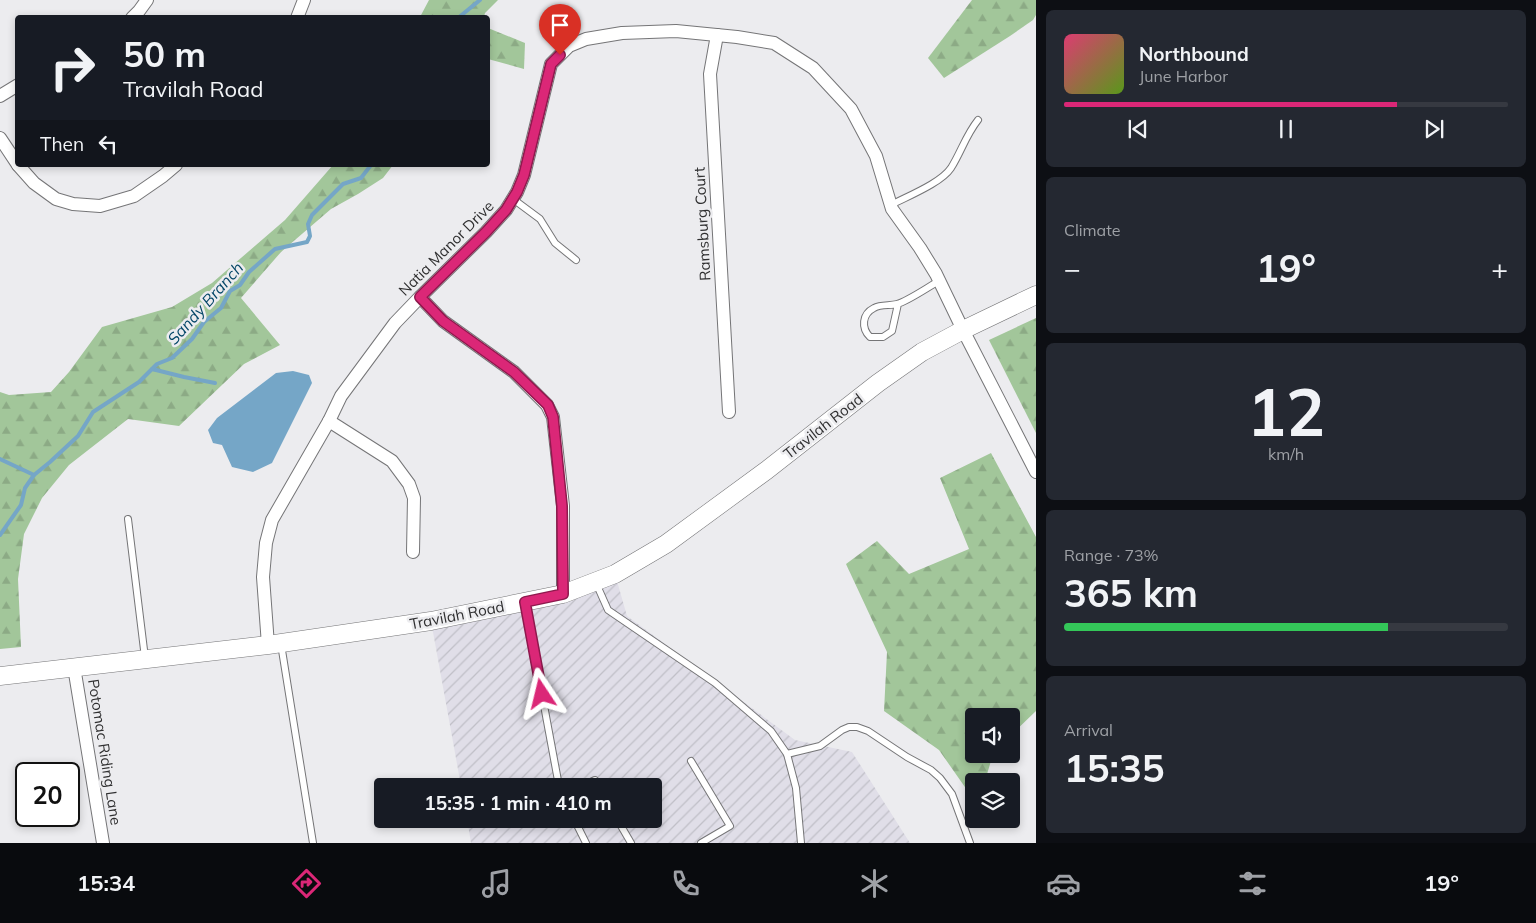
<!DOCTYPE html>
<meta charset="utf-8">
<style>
body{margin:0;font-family:Mulish,sans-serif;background:#242831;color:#f1f3f6;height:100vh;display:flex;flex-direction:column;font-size:19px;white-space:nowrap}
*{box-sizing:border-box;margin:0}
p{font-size:16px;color:#9ea1a6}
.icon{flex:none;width:28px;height:28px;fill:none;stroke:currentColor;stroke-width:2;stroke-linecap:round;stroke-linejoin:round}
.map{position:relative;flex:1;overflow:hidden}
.drawer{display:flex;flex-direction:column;gap:10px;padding:10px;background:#0d0f14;width:500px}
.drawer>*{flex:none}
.top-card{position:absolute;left:15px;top:15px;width:475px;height:152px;border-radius:5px;box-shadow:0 2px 8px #0003;background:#171b24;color:#f1f3f6;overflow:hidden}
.controls{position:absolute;left:965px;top:708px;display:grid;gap:10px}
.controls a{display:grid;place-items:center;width:55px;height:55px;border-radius:5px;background:#171b24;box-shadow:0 2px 8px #0003;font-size:25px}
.speed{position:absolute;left:15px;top:762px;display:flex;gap:10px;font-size:25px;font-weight:700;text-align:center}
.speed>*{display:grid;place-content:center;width:65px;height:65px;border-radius:50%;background:#171b24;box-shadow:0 2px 8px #0003;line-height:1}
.speed .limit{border:2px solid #111;border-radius:8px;background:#fff;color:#111}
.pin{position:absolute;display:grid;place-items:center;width:42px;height:42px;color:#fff;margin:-51px -21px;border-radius:50% 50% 50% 0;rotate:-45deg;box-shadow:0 0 5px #0007}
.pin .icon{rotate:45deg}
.me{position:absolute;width:55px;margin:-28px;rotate:350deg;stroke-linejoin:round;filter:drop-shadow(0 0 4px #0008)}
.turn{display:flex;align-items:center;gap:18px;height:105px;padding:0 25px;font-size:22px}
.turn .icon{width:65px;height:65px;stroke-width:2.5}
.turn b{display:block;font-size:35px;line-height:42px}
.then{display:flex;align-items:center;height:48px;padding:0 25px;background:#0003;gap:10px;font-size:19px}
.big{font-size:38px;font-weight:700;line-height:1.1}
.drawer .widget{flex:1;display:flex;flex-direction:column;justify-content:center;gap:8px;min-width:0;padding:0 18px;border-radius:8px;background:#242831}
.drawer .dial{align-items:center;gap:0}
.dial b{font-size:65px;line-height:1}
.song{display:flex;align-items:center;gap:15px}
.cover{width:60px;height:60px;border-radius:8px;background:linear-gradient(135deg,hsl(340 70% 55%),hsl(90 70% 35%))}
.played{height:5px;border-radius:2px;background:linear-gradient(90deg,#db2777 75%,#363941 75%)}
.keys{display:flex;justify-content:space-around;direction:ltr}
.heat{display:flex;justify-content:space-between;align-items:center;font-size:28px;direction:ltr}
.charge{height:8px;border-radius:4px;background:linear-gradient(90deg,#34c759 73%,#363941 0)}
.trip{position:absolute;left:374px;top:778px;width:288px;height:50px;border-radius:5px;background:#171b24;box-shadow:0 2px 8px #0003;font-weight:700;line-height:50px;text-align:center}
.menu{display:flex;height:80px;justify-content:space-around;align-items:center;background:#090b0e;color:#9ea1a6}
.menu .icon{width:35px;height:35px}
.menu .selected{color:#db2777}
.menu b{font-size:22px;color:#f1f3f6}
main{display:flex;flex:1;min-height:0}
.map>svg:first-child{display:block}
.industrial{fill:url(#industrial-furrows)}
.forest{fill:url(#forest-firs)}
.water{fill:#75a6c7}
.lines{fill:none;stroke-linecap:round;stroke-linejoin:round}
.stream{stroke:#75a6c7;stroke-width:4}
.service-casing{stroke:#757577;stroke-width:8}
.minor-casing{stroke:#757577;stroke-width:14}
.secondary-casing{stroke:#757577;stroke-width:19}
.service{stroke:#fff;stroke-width:6}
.minor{stroke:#fff;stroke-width:12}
.secondary{stroke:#fff;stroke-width:18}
.route-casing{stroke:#8e194d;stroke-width:12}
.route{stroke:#db2777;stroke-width:9}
.labels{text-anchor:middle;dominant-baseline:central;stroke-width:5;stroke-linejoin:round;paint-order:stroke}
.street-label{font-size:15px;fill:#2f2f30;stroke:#ececef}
.water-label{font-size:16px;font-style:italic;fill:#054768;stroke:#ececef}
</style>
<main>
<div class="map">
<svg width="1036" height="843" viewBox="0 0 1036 843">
<defs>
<pattern id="industrial-furrows" width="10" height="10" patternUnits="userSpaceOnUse" patternTransform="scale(1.25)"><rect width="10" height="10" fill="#e0dee8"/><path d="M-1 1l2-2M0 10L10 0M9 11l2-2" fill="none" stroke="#c0bfc7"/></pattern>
<pattern id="forest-firs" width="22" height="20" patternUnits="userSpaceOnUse" patternTransform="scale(1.25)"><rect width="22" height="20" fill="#a2c69a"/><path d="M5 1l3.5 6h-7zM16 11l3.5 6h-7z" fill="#8caa85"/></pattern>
</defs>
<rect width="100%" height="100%" fill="#ececef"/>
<polygon class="industrial" points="615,574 627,616 795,740 852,752 910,843 471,843 467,819 652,819 652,786 461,786 431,621"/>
<g class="forest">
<polygon points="429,0 498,0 485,13 484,17 420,17"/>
<polygon points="972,0 1036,0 1036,15 1033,20 1010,36 944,78 928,58"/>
<polygon points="488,28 525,43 524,69 488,59"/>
<polygon points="333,165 393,165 383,178 358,194 331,209 281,252 241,298 280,345 244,364 179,426 128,419 69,465 42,498 24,534 18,579 21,647 0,649 0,392 9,395 51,392 69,372 102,327 172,307 212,283 285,220"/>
<polygon points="1036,318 1036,433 989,340"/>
<polygon points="991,453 1036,537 1036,711 1011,735 1011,716 974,716 974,754 993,754 985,781 974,781 974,800 939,750 884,711 887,652 846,564 877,541 909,574 969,549 940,478"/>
</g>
<polygon class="water" points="293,371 309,375 312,383 272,463 253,472 232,467 222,445 213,443 208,430 217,418 276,373"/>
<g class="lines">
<g class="stream">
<polyline points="458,18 480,0"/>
<polyline points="152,369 184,377 215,383"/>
<polyline points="0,459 34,475"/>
<polyline points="0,535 21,505 25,488 34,475 50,462 78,436 93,412 139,382 157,364 172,358 192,339 204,322 221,308 230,291 240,285 249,272 275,249 307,242 310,236 308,224 312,215 343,184 361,178 371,165"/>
</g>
<g class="service-casing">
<g id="service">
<polyline points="513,199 540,219 555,243 576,260"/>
<path d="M891 205C908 196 941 183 951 168 961 152 966 135 978 120"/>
<path d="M898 304 892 331 883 337H870C861 328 862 314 874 308 881 304 890 306 897 304 908 301 928 287 939 281"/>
<polyline points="128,519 145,658"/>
<polyline points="596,583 608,610 715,683 771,731 787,754 796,788 801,843"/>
<polyline points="525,603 559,786"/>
<polyline points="281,644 313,843"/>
<polyline points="787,754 820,746 842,730 849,727 857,727 868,731 907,757 931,770 940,778 952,794 970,843"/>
<polyline points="691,761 730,826 701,843"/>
<polyline points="582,786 595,780 599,786"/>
<polyline points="574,819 586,843"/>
<polyline points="617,819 631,843"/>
</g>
</g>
<g class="minor-casing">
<g id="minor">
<polyline points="132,18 139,11 147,0"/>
<polyline points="297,18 304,0"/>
<polyline points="717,35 710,74 729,412"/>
<polyline points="0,96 18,85"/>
<polyline points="0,138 18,165"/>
<polyline points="18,165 34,183 56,199 73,204 100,206 134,196 163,176 176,165"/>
<polyline points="420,297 443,321 514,372 547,405 553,417 563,506 563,594"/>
<polyline points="329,421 392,461 409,484 414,498 413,552"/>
<polyline points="268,645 263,577 266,543 272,520 329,421 341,396 395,323 420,297 486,232 506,210 517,192 524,175 551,64 569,46 586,39 622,33 676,31 737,37 774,43 813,68 851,109 876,156 892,209 920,248 936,274 963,330 1036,472"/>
<polyline points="74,667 103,843"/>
</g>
</g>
<g class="secondary-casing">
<polyline id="secondary" points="0,676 268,645 431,621 563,594 615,574 666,544 767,470 878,383 922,352 963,330 1036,295"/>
</g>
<use href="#service" class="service"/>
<use href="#minor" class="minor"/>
<use href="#secondary" class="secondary"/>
</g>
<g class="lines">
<g class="route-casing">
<polyline id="route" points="542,694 525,602 563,594 562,506 553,417 548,405 514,372 443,321 420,297 486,232 506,210 517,192 524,175 551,64 560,55"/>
</g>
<use href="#route" class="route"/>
</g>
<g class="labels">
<g class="street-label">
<text transform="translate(702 224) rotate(-93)">Ramsburg Court</text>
<text transform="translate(446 248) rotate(-45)">Natia Manor Drive</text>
<text transform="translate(823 426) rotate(-38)">Travilah Road</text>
<text transform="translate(457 615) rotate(-11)">Travilah Road</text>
<text transform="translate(105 752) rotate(81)">Potomac Riding Lane</text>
</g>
<g class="water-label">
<text transform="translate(205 303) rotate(-48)">Sandy Branch</text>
</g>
</g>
</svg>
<div class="controls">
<a><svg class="icon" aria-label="sound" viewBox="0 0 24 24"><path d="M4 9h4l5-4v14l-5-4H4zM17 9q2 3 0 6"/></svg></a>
<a><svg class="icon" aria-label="layers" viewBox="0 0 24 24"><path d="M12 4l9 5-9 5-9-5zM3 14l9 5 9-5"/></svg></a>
</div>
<div class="speed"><div class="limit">20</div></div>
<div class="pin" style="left:560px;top:55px;background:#d93025"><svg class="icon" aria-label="arrive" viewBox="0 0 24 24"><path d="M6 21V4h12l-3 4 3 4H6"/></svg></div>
<svg class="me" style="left:542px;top:694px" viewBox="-20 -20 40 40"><path d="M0-17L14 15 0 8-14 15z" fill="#db2777" stroke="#fff" stroke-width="4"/></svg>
<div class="trip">15:35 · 1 min · 410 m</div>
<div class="top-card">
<div class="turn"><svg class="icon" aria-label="right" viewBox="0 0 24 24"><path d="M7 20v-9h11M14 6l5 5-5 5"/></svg><div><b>50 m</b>Travilah Road</div></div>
<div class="then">Then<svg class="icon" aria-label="left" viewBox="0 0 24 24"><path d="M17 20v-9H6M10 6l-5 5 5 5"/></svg></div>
</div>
</div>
<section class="drawer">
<div class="widget">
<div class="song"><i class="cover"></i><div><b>Northbound</b><p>June Harbor</p></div></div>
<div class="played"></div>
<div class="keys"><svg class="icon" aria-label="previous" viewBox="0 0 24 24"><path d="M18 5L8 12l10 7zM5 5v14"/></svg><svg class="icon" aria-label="pause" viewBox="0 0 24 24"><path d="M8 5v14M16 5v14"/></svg><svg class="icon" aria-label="next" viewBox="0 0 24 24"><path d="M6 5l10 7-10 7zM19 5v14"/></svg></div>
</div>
<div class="widget"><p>Climate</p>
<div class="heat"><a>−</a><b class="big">19°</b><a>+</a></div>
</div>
<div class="widget dial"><b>12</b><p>km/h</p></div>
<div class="widget"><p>Range · 73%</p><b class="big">365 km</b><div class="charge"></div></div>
<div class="widget"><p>Arrival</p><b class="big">15:35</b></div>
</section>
</main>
<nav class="menu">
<b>15:34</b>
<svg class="icon selected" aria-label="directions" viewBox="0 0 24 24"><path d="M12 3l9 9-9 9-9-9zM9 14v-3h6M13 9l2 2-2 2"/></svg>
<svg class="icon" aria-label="music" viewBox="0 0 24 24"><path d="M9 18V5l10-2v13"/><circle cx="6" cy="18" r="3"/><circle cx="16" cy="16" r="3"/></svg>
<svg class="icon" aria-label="phone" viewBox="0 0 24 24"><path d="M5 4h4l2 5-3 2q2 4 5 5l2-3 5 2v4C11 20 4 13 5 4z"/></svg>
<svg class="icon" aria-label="climate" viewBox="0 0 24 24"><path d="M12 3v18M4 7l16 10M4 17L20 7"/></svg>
<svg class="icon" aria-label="car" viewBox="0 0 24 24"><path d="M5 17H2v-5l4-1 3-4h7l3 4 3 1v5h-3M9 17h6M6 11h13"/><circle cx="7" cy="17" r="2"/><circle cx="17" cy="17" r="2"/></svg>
<svg class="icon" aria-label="filters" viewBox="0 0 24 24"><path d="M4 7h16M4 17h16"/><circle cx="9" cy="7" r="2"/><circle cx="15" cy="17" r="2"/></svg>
<b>19°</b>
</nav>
